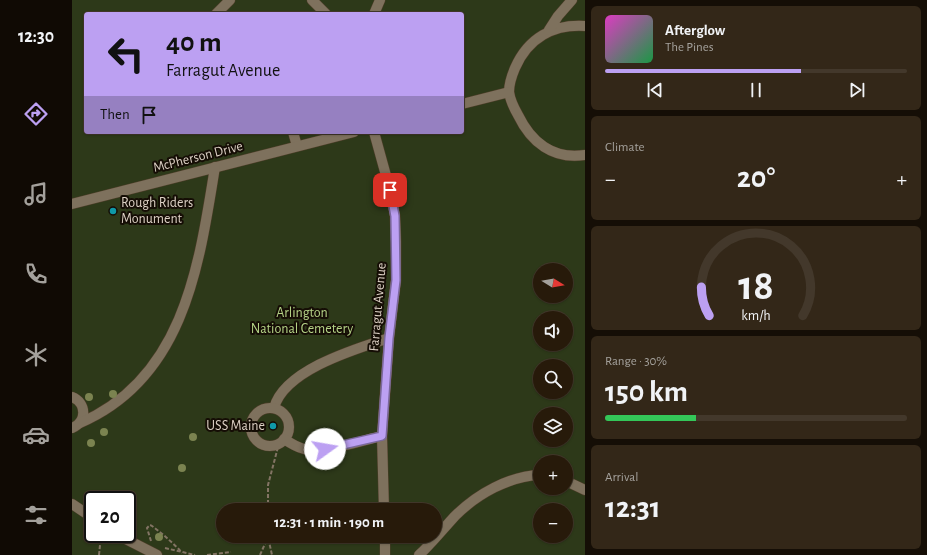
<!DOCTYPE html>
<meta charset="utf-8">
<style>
body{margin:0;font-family:"Alegreya Sans",sans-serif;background:#332718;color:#f1f3f6;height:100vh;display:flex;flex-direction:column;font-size:15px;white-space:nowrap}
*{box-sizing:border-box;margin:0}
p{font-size:13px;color:#a4a19c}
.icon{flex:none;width:22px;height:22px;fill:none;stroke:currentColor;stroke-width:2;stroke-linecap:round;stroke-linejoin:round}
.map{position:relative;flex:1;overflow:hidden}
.side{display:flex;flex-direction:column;gap:6px;padding:6px;background:#150e06;width:342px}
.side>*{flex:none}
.hud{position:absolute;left:12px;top:12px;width:380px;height:122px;border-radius:4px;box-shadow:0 1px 3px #0004,0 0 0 1px #43382b;background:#bca0f2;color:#111;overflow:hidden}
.needle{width:26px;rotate:101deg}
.tools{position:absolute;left:461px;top:263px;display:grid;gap:8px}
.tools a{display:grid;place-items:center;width:40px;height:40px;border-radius:50%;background:#271a0a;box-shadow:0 1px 3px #0004,0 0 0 1px #43382b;font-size:20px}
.speed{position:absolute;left:12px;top:491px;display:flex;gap:8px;font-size:20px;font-weight:700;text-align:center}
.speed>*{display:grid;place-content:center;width:52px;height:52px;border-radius:50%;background:#271a0a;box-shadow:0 1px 3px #0004,0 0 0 1px #43382b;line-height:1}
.speed .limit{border:2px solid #111;border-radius:6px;background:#fff;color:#111}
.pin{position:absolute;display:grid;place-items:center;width:34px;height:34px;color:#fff;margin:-17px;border-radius:8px;box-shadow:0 2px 6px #0006}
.me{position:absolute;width:44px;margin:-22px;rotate:77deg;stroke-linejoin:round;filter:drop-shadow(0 0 3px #0008)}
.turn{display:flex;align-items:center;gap:14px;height:84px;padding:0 16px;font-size:18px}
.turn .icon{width:52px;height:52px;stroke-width:2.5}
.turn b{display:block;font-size:28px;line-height:34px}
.then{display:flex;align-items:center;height:38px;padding:0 16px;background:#0003;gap:8px;font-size:15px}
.big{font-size:30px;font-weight:700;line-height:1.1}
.side .widget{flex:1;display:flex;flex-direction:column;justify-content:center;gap:6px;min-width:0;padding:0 14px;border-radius:6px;background:#332718}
.side .dial{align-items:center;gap:0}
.dial svg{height:104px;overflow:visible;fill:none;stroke:#43382b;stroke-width:7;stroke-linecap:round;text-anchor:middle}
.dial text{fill:#f1f3f6;stroke:none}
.song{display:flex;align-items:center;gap:12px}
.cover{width:48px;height:48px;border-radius:6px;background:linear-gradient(135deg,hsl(310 70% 55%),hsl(140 70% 35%))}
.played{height:4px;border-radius:2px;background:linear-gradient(90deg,#bca0f2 65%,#43382b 65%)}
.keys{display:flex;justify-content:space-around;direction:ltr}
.heat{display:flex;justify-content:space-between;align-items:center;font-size:22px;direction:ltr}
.charge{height:6px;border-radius:3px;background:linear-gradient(90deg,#34c759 30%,#43382b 0)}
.trip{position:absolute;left:144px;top:503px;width:226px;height:40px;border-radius:20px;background:#271a0a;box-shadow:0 1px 3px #0004,0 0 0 1px #43382b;font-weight:700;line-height:40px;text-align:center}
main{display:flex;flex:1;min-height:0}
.tab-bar{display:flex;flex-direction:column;width:72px;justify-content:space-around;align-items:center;background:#100a04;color:#a4a19c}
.tab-bar .icon{width:28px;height:28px}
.tab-bar .current{color:#bca0f2}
.tab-bar b{font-size:18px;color:#f1f3f6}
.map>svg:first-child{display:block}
.green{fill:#2d3919;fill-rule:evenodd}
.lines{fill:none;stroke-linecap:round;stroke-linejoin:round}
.minor-casing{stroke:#4f3e2a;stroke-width:11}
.path{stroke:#837464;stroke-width:2;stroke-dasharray:4 2;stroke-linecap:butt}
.minor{stroke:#7e715d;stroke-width:10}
.tree{fill:#7b8350}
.route-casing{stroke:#7a689d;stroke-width:10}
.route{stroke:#bca0f2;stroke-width:7}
.culture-dot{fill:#0f9aa8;stroke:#150d05;stroke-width:1.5}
.labels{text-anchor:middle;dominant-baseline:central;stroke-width:4;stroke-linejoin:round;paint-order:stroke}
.street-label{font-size:14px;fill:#dcd0c4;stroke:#150d05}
.poi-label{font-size:14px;fill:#dcd0c4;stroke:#150d05;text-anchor:start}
.park-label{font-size:14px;fill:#b5d387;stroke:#150d05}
</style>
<main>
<nav class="tab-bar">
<b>12:30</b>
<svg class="icon current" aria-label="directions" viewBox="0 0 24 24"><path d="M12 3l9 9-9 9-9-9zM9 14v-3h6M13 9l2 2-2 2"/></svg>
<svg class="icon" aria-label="music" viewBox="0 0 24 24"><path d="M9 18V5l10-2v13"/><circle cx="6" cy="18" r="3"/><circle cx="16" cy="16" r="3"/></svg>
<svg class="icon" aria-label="phone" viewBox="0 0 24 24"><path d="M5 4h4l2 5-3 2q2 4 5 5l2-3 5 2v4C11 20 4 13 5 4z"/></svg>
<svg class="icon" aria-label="climate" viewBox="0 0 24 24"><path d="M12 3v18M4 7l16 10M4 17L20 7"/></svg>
<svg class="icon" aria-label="car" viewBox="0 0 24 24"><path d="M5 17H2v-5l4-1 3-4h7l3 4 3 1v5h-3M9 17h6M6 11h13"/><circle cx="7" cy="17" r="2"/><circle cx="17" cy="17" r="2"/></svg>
<svg class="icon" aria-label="filters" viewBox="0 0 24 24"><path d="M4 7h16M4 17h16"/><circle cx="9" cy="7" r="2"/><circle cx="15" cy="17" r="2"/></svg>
</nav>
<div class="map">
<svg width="513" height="555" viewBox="0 0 513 555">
<rect width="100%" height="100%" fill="#34220d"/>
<path class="green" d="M0 0H513V555H0ZM14 14H390V132H14ZM468 270H494V296H468ZM468 318H494V344H468ZM468 366H494V392H468ZM468 414H494V440H468ZM468 462H494V488H468ZM21 500H55V534H21ZM151 510H363V536H151ZM468 510H494V536H468Z"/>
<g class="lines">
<g class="minor-casing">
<g id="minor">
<polyline points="240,0 254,14"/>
<polyline points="144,14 158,0"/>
<polyline points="302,14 308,0"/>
<path d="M513 26C481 24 456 38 443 68 440 75 437 84 437 92 438 99 442 108 446 115 459 142 481 160 513 155"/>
<polyline points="477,30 486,16 500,0"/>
<polyline points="390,104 437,92"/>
<polyline points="221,132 225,146"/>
<polyline points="302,132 318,190 323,216 324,242 324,280 317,338 310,436 312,510"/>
<polyline points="0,204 282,132"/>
<path d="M0 397C15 403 15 422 0 428"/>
<path d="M202 408C212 370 283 349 317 338"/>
<circle cx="198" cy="427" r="19"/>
<path d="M8 423C112 378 127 266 143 167"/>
<path d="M212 439C218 443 224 447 232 449 254 453 288 441 310 436"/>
<polyline points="494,481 513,490"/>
<polyline points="0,504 21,518"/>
<polyline points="44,534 85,555"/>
<polyline points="313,536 313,555"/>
<path d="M347 555C360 543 371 529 383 516 405 494 437 476 468 475"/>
</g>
</g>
<g class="path">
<polyline points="196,510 196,485 206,447"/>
<polyline points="28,534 35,540"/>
<polyline points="200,536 196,537 200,555"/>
<polyline points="220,536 222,542"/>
<path d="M79 541 75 528 78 525C82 526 108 549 110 553"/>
<polyline points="93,548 123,555"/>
<polyline points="27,555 29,535"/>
<polyline points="135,555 159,552"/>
<polyline points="188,555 196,537"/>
</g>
<use href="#minor" class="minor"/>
</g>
<g class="tree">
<circle cx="41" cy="394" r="4"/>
<circle cx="17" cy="397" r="4"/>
<circle cx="32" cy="432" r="4"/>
<circle cx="121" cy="437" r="4"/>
<circle cx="19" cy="443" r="4"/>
<circle cx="110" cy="468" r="4"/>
<circle cx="87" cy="537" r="4"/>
</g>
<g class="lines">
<g class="route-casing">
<polyline id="route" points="253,449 310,436 317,338 324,280 323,216 318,190"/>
</g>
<use href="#route" class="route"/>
</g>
<g class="culture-dot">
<circle cx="41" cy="211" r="4"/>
<circle cx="201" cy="426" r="4"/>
</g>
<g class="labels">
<g class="street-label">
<text transform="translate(126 157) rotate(-14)">McPherson Drive</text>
<text transform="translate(306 307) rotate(-85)">Farragut Avenue</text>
</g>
<g class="poi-label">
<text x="49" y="203">Rough Riders<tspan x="49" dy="16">Monument</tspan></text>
<text x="193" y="426" text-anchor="end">USS Maine</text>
</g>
<g class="park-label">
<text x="230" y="313">Arlington<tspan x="230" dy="16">National Cemetery</tspan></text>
</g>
</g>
</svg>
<div class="tools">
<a><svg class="needle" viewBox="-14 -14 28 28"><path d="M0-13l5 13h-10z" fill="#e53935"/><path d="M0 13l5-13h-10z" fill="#a4a19c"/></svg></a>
<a><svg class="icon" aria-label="sound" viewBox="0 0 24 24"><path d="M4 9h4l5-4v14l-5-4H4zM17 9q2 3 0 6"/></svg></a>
<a><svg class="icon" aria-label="search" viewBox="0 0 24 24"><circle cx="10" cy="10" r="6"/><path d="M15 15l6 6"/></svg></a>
<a><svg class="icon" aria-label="layers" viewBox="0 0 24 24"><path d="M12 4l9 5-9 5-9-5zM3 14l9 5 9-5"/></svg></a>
<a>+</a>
<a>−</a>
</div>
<div class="speed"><div class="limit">20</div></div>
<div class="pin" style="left:318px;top:190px;background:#d93025"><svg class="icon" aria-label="arrive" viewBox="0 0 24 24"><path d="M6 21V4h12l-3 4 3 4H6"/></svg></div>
<svg class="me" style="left:253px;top:449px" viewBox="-20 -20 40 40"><circle r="19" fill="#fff"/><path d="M0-13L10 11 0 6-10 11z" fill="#bca0f2"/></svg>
<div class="trip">12:31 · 1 min · 190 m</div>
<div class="hud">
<div class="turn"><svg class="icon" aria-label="left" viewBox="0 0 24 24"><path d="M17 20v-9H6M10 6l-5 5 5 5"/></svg><div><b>40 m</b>Farragut Avenue</div></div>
<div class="then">Then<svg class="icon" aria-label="arrive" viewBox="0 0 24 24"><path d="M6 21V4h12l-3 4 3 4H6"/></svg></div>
</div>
</div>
<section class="side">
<div class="widget">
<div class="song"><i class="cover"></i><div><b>Afterglow</b><p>The Pines</p></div></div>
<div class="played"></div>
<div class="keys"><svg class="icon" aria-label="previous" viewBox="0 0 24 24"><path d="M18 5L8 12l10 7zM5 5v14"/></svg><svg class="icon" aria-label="pause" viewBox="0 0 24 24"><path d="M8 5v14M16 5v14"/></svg><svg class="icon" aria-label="next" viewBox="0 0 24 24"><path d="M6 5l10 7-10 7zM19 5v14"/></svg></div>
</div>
<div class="widget"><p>Climate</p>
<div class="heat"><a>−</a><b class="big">20°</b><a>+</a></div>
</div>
<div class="widget dial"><svg viewBox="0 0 100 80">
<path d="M14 69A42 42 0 1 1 86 69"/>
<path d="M14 69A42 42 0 0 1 8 47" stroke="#bca0f2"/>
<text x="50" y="56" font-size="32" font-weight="700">18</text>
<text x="50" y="72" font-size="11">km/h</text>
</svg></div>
<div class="widget"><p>Range · 30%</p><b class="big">150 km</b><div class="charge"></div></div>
<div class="widget"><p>Arrival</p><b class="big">12:31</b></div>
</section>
</main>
